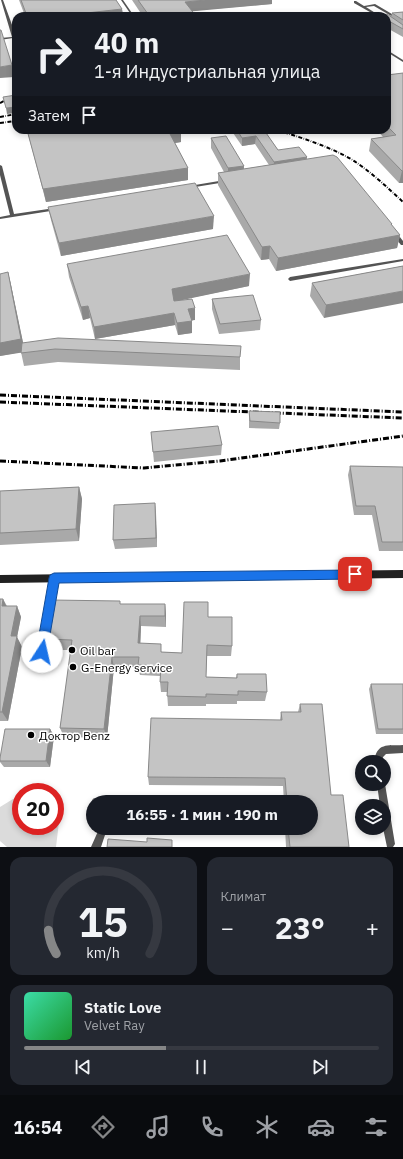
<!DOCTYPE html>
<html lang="ru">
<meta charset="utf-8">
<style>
body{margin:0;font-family:"IBM Plex Sans",sans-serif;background:#242831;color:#f1f3f6;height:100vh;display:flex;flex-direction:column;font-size:15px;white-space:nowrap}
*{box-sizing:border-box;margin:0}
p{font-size:13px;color:#9ea1a6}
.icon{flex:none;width:22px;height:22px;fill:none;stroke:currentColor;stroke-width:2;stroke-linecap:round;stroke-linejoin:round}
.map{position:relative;height:847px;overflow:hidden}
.sheet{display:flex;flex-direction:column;gap:10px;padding:10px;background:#0d0f14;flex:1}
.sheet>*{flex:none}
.top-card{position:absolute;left:12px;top:12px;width:379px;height:122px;border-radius:12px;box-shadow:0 2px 6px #0003;background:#171b24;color:#f1f3f6;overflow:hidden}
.fabs{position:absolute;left:355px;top:755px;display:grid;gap:8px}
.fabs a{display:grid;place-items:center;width:36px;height:36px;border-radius:50%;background:#171b24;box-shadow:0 2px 6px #0003;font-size:20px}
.speed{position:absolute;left:12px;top:783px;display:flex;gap:8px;font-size:20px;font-weight:700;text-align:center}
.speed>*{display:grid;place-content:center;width:52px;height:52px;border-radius:50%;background:#171b24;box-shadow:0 2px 6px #0003;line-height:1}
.speed .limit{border:6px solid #d22;background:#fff;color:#111}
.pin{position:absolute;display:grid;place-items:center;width:34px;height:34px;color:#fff;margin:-17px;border-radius:8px;box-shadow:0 2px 6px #0006}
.me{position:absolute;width:44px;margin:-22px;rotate:10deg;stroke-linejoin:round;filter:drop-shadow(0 0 3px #0008)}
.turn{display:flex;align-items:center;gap:14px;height:84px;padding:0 16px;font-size:18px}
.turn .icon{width:52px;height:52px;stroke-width:2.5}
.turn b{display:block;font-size:28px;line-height:34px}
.then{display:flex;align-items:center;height:38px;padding:0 16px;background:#0003;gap:8px;font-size:15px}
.big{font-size:30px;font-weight:800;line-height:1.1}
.sheet .card{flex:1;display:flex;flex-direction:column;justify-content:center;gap:6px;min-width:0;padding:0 14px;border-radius:12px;background:#242831}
.sheet .dial{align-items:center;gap:0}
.dial svg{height:104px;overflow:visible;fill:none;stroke:#363941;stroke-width:7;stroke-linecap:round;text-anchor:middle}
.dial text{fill:#f1f3f6;stroke:none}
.song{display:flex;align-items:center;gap:12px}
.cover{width:48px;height:48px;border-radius:6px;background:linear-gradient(135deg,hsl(160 70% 55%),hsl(130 70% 35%))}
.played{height:4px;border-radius:2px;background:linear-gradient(90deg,#858687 40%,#363941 40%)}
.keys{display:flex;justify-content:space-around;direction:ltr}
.heat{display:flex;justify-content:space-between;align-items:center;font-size:22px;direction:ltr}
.sheet .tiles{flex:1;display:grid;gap:10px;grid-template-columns:1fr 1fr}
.card:last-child{grid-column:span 2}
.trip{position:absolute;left:86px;top:795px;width:232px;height:40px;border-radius:20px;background:#171b24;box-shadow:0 2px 6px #0003;font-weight:800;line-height:40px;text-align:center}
.tab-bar{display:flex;height:64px;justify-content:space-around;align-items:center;background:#090b0e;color:#9ea1a6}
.tab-bar .icon{width:28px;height:28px}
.tab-bar .active{color:#858687}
.tab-bar b{font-size:18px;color:#f1f3f6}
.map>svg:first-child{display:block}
.green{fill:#dbdbdb}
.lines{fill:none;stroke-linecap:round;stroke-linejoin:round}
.lane{fill:#545454;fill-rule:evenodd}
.secondary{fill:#212121;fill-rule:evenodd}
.rail-far2{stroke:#000;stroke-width:1.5;stroke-dasharray:3 1 0.5 1;stroke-linecap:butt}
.rail-far1{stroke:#000;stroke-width:2;stroke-dasharray:4 1.5 0.5 1.5;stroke-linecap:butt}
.rail{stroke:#000;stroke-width:3;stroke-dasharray:6 2 1 2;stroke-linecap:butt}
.wall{fill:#a9a9a9}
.shaded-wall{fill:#898989}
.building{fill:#c4c4c4;stroke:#898989}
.route{fill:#1a73e8;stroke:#114b97}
.poi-dot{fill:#000;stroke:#fff;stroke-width:1.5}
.labels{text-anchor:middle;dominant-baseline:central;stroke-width:3;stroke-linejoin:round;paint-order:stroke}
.near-poi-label{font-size:12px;fill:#000;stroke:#fff;text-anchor:start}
</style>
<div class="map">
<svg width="403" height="847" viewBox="0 0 403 847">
<rect width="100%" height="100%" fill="#fff"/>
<polygon class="green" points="13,799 21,802 21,826 55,826 55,822 59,822 56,847 7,847 0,841 0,807"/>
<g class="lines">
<g class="lane">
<polygon points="1,0 3,0 16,36 16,44 14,43 13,38 0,40 0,38 12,37"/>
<polygon points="121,0 123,0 134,16 132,16"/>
<polygon points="354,1 356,1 364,6 375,4 397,17 387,20 387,18 393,17 374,6 366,7 380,16 377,16 354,3"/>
<polygon points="387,50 403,60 403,62 387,52"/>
<polygon points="0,165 2,166 14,214 55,208 57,208 57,210 0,219 0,217 10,215 0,175"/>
<polygon points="225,180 227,181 226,182 189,188 187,187 189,186"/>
<polygon points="392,232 396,232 403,241 403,245 401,245 392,234"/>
<polygon points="403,259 403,261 290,281 288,279 290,277"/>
<polygon points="54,575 57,576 58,578 45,652 44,655 41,656 38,655 37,652 50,578 51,576"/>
<path d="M403 745V753L386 754 383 757 382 762H374C377 742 387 746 403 745Z"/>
<polygon points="384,781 385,784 395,844 393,847 387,847 383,828 384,828 384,806 380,806 377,784 384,784"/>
<polygon points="100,828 114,828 112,831 105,835 101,847 91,847 99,829"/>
</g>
<polygon class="secondary" points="403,570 403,578 0,583 0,575"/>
<polyline class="rail-far2" points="4,101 16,96"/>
<g class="rail-far1">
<polyline points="0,103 6,100"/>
<polyline points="0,117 16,114"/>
<polyline points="0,123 16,121"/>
<path d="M277 130C302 138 328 146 351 159 370 171 387 187 403 202"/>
</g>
<g class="rail">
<polyline points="0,395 403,412"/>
<polyline points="0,402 403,418"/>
<polyline points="0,461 144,468 220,461 403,436"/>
</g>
</g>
<g class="wall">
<polygon points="19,0 116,0 122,9 123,16 25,16"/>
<polygon points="132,0 272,0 272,4 142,15"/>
<polygon points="403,12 403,37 387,28 387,16 379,16 387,14 391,17 392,13"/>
<polygon points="403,73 403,183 399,183 369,151 371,139 383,137 377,130 387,130 387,75"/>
<polygon points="27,130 181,130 181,142 175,143 188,168 188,180 46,202"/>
<polygon points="231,130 264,130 278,150 307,157 306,159 392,224 392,226 400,235 397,248 276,271 269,259 261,260 218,185 218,173 224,172 211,148 211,138 244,166 244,169 269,165 255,144 242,146"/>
<polygon points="48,207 213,229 61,256 51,220"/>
<polygon points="67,264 249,286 175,301 195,320 192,320 192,333 178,335 175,325 95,339 90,318 83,320 69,277"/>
<polygon points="403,266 324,318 310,296 312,283"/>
<polygon points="8,272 11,285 23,343 240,357 240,370 58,362 24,366 21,352 0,356"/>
<polygon points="212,299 261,320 260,330 219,334 212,309"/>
<polygon points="249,411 280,423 279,429 249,428"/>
<polygon points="151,432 222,445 221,455 154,462"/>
<polygon points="350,466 403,467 403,551 379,551 372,515 354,515 348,475"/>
<polygon points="79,487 82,499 79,541 0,545 0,491"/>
<polygon points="155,503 157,547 115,549 113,540"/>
<polygon points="0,599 3,599 7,606 17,606 21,617 17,637 22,647 8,721 0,721"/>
<polygon points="121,604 165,604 166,615 166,627 141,626 140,643 162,652 182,653 208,617 232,646 231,656 207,656 206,677 236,678 237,674 267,692 265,701 237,701 237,704 206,704 206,706 168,706 167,692 161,692 160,682 160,676 140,675 138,667 114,667 107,738 64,737 60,728 71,650 48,650 44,639"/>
<polygon points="371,684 403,684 403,734 376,734 369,689"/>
<polygon points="300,704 349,847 286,847 285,828 311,828 311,802 284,802 283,786 149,785 148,777 280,720 281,712 298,712"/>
<polygon points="50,729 54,736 50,767 4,767 0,762 0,758"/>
</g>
<g class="shaded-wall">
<polygon points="206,0 272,0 272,4 185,12 185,2"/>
<polygon points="122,9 123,16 60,16"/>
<polygon points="12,65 14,77 0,78 0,67"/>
<polygon points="16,107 16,113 7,114 6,108"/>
<polygon points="181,130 181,142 169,144 169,132"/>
<polygon points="256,136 255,144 242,146 242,138"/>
<polygon points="307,157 306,166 273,171 274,162"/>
<polygon points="244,166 243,176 228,178 228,168"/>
<polygon points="188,168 188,180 46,202 43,189"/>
<polygon points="402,171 403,171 403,183 399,183"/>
<polygon points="214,216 213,229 61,256 59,243"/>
<polygon points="400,235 397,248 276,271 278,258"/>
<polygon points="270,246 269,259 261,260 262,247"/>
<polygon points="8,272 11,285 25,352 0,356 0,343"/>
<polygon points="250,274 249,286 173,302 172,289"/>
<polygon points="403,291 403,303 324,318 326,305"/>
<polygon points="88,306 90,318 83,320 81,307"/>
<polygon points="195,308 195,320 188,321 188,309"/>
<polygon points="174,313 175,325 95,339 94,327"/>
<polygon points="192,321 192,333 178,335 177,323"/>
<polygon points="79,487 82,499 79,541 76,529"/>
<polygon points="155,503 156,512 157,547 156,538"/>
<polygon points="3,599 8,610 2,606"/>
<polygon points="165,604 166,615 166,627 165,616"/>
<polygon points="17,606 21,617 17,637 22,647 8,721 2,712 11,636"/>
<polygon points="140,616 141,626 140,654 138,643"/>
<polygon points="112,657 114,667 107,738 104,729"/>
<polygon points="50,729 54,736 50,767 46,761"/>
</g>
<g class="building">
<polygon points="21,0 116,0 122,9 60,16 27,16"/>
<polygon points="138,0 206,0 185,2 196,16 136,16 148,14"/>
<polygon points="403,12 403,20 392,13"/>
<polygon points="387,14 403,25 403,29 387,20 387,16 379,16"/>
<polygon points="0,30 1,30 12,65 0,67"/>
<polygon points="403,73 403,171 402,171 371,139 396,135 387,126 387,75"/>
<polygon points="16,95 16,107 6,108 3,97"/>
<polygon points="27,130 180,130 169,132 188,168 43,189"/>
<polygon points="237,130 264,130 278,150 299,147 307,157 274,162 256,136 242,138"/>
<polygon points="226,136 244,166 228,168 211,138"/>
<polygon points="333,155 337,157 392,224 391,224 400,235 278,258 270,246 262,247 218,173"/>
<polygon points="195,183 214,216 59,243 48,207"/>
<polygon points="227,235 250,274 172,289 174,301 192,299 195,308 188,309 192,321 177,323 174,313 94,327 88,306 81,307 67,264"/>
<polygon points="403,266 403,291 326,305 312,283"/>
<polygon points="8,272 21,339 0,343 0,274"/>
<polygon points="253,295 261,320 220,324 212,299"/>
<polygon points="58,338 241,346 240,357 55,349 21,353 22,343"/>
<polygon points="249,411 280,412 280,423 250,421"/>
<polygon points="218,426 222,445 153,452 151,432"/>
<polygon points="350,466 403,467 403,542 382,542 375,506 356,506"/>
<polygon points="79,487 76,529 0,533 0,491"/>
<polygon points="155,503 156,538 113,540 114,505"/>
<polygon points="0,599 3,599 2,606 17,606 11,636 17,636 2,712 0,712"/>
<polygon points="51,600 120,601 120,604 165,604 165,616 140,616 138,643 161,644 161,652 182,653 184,602 208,602 208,617 232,617 232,646 207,645 206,677 237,678 237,674 266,674 267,692 238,691 238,695 206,694 206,697 167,696 168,682 160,682 161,666 138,665 139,657 112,657 104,729 60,728 72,640 44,639"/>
<polygon points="371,684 403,684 403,729 378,729"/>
<polygon points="300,704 322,704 331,795 343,795 349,847 290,847 288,828 311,828 311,802 287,802 285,778 148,777 151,718 282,720 281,712 301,712"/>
<polygon points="5,729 50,729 46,761 0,761 0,758"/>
<polygon points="93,799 114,800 114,802 93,802 93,813 91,813"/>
<polygon points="147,838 172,840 172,847 107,847 108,839 147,842"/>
</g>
<polygon class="route" points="355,570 359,571 361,574 359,578 355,579 59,583 47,652 46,656 42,658 37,656 36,652 49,578 50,575 54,573"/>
<g class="poi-dot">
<circle cx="72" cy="650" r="4"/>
<circle cx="73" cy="667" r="4"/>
<circle cx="31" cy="735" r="4"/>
</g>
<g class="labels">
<g class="near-poi-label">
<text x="80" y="650">Oil bar</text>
<text x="81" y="667">G-Energy service</text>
<text x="39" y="735">Доктор Benz</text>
</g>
</g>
</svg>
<div class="fabs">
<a><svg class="icon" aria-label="search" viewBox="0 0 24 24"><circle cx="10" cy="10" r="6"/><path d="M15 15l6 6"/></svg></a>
<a><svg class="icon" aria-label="layers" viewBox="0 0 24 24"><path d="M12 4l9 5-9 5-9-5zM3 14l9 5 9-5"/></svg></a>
</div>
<div class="speed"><div class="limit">20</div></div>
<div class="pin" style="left:355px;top:574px;background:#d93025"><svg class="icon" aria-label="arrive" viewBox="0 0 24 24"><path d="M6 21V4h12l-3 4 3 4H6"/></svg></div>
<svg class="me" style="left:42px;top:652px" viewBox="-20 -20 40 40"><circle r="19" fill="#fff"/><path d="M0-13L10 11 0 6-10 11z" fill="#1a73e8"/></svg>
<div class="trip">16:55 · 1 мин · 190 m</div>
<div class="top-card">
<div class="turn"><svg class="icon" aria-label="right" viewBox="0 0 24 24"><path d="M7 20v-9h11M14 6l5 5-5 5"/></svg><div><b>40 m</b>1-я Индустриальная улица</div></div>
<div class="then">Затем<svg class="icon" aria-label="arrive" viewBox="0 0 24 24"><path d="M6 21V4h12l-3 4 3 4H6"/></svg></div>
</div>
</div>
<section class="sheet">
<div class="tiles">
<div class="card dial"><svg viewBox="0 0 100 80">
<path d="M14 69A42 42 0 1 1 86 69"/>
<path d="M14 69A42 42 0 0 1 8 51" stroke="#858687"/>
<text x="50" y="56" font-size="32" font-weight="700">15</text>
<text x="50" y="72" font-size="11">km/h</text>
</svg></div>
<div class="card"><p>Климат</p>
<div class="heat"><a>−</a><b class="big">23°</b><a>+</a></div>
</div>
<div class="card">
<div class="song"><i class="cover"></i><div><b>Static Love</b><p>Velvet Ray</p></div></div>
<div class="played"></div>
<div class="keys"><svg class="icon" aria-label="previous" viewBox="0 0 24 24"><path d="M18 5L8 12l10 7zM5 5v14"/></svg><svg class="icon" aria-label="pause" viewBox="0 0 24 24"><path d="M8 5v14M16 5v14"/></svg><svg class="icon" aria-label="next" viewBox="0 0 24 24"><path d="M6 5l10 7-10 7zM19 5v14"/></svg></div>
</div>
</div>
</section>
<nav class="tab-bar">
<b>16:54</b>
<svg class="icon active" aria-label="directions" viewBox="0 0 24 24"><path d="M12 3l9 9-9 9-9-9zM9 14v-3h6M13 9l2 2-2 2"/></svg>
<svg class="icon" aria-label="music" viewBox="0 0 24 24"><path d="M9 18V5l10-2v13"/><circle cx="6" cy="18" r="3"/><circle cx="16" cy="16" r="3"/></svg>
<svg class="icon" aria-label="phone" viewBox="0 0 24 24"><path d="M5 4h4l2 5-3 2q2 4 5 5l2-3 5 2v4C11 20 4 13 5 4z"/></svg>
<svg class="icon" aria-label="climate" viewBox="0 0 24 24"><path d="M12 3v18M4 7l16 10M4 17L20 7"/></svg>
<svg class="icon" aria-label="car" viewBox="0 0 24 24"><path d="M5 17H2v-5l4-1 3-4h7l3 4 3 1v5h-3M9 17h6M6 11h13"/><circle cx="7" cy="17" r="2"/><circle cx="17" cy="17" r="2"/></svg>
<svg class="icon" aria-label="filters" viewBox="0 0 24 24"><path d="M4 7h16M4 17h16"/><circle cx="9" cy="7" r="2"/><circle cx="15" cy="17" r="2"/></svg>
</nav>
